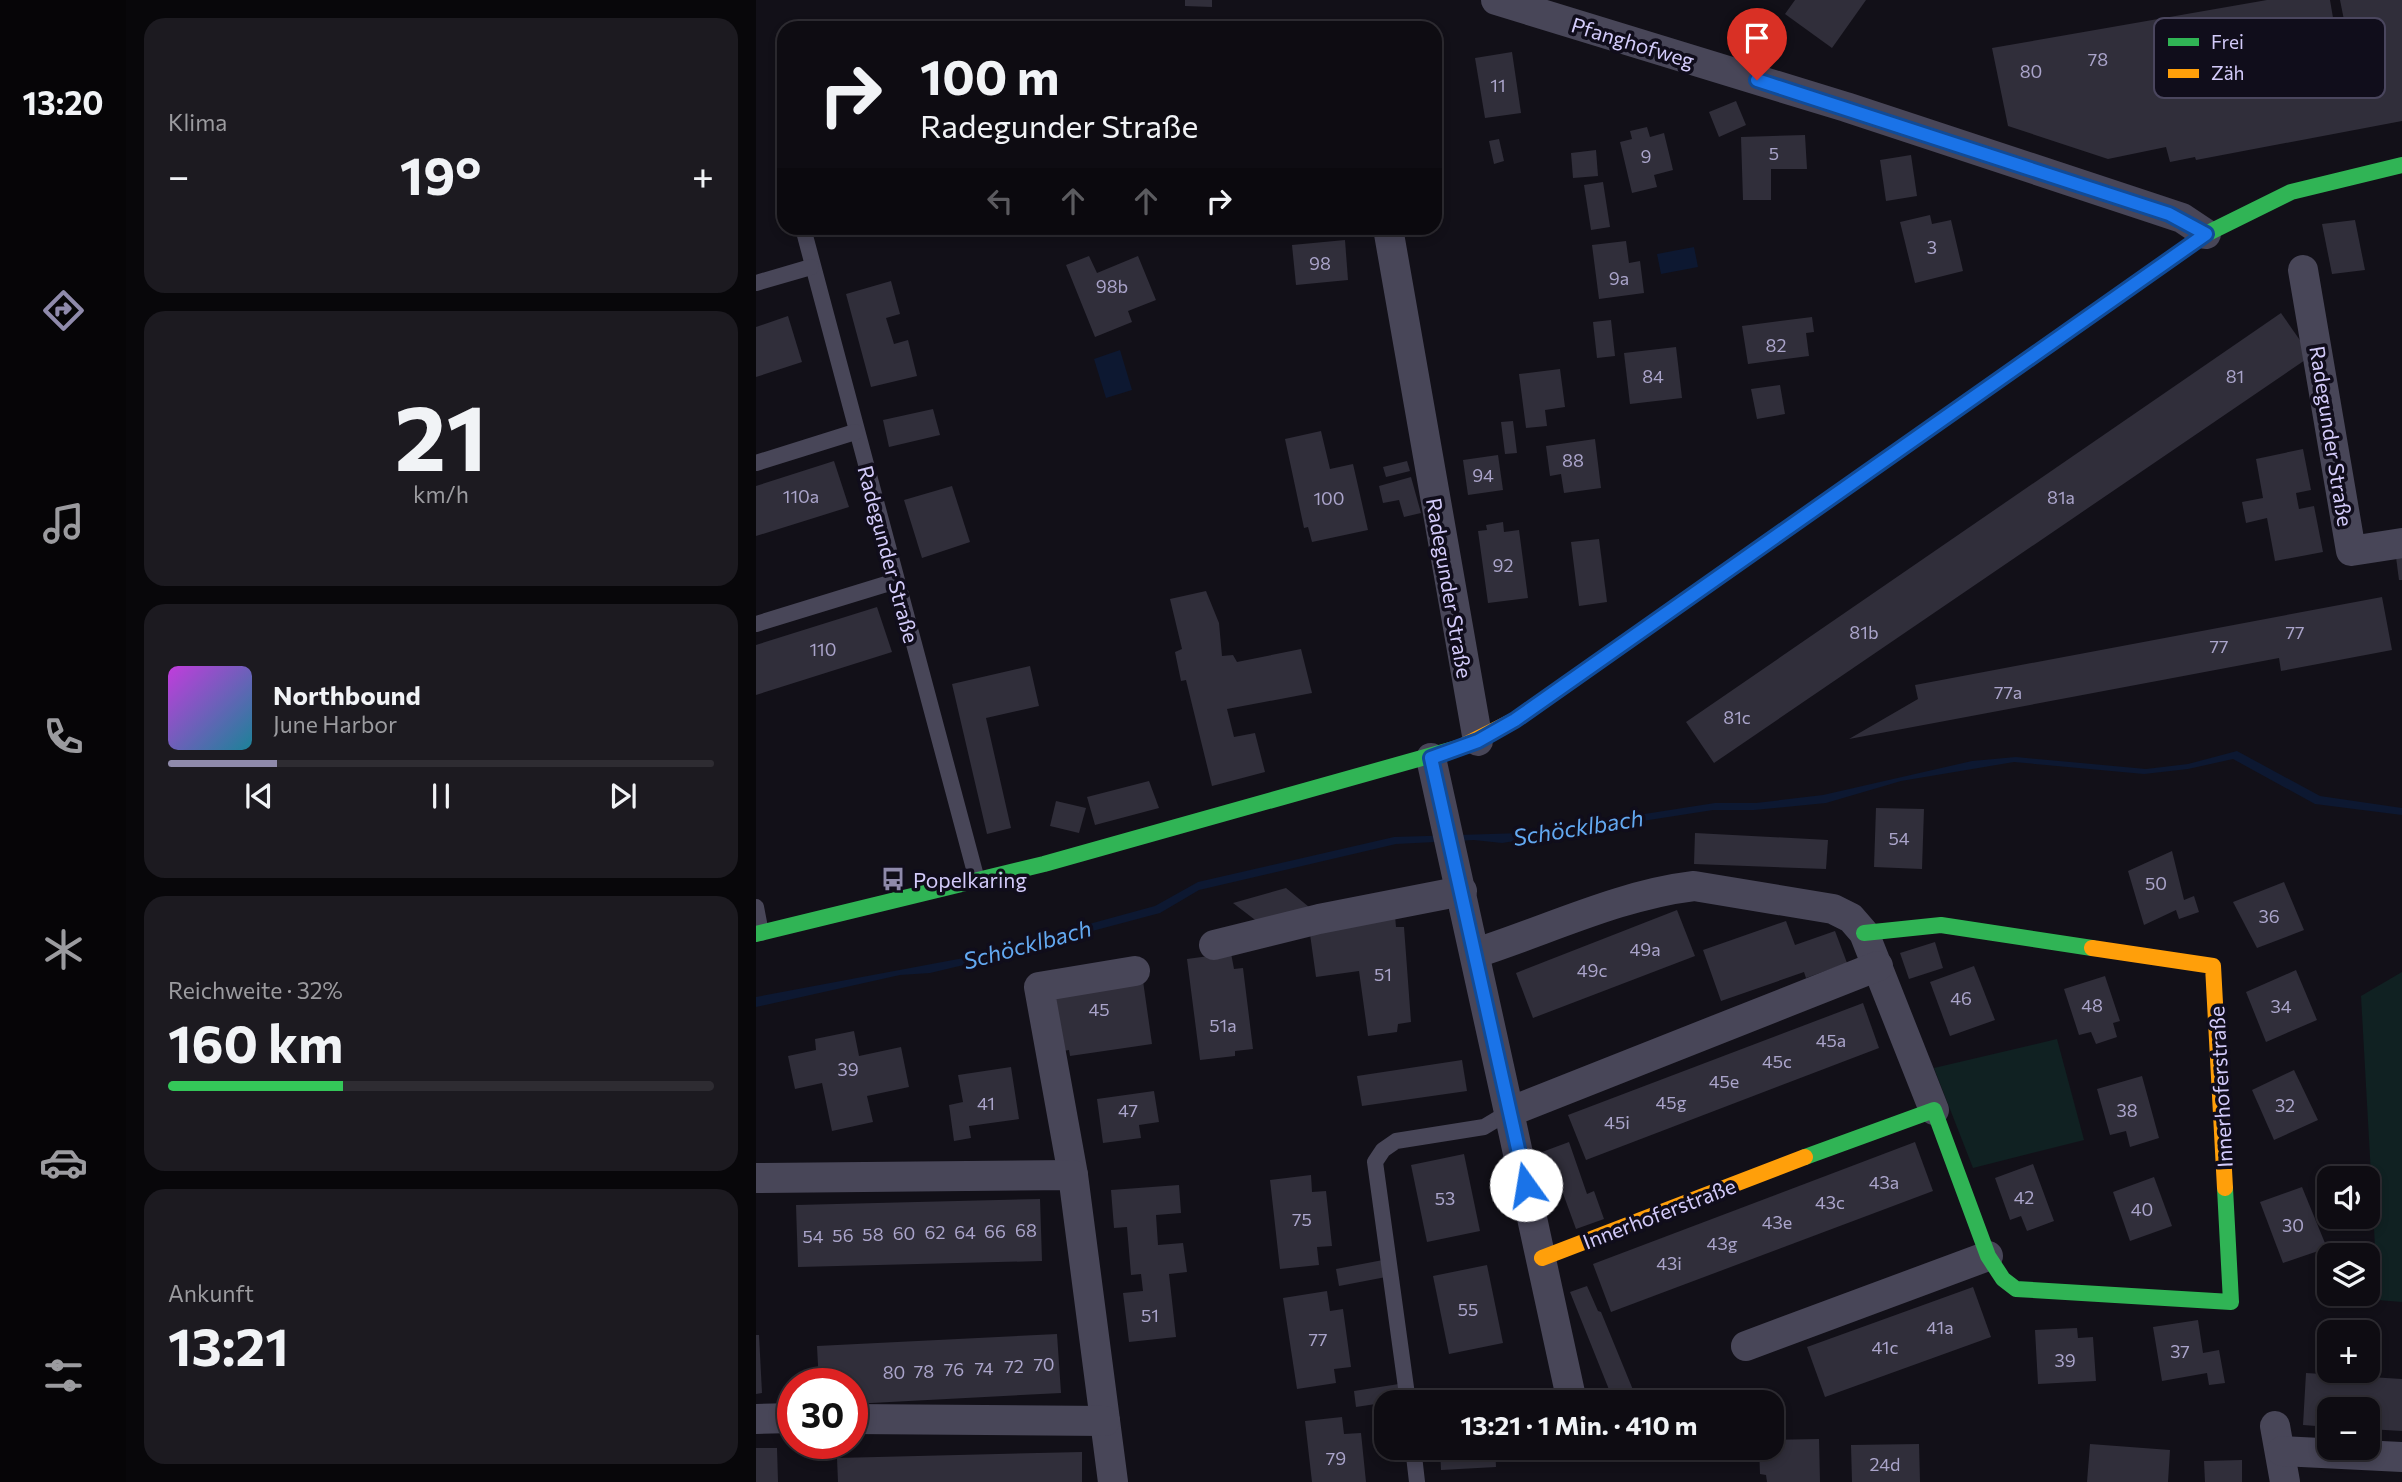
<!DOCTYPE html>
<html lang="de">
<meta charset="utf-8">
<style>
body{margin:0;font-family:Commissioner,sans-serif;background:#1c1a20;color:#f1f3f6;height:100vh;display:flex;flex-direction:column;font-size:26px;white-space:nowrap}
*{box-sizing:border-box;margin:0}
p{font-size:23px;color:#9b9b9f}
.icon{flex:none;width:38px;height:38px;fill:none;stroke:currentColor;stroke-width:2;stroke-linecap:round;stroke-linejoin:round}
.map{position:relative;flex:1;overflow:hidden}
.panel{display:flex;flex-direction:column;gap:18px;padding:18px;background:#08070a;width:630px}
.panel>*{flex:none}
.banner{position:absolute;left:21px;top:21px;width:665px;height:214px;border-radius:21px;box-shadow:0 4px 10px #0003,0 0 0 2px #2e2c32;background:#0e0c12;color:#f1f3f6;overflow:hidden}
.buttons{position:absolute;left:1561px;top:1166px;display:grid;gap:14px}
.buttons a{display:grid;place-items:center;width:63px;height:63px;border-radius:14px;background:#0e0c12;box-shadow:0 4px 10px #0003,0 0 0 2px #2e2c32;font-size:35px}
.speed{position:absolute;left:21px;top:1368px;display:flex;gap:14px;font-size:35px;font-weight:700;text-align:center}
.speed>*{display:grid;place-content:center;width:91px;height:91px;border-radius:50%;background:#0e0c12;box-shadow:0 4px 10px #0003,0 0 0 2px #2e2c32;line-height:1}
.speed .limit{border:10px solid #d22;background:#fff;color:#111}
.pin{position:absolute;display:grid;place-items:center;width:60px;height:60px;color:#fff;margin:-72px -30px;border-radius:50% 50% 50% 0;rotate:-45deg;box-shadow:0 0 7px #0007}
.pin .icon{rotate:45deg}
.me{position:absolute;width:77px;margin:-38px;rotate:347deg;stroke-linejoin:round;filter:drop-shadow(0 0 5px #0008)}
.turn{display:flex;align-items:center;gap:24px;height:147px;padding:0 28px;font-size:32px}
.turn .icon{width:91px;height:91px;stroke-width:2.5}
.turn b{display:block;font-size:49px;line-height:60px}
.lanes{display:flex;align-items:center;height:66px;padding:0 28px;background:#0003;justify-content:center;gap:35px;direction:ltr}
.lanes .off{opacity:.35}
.big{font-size:52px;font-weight:700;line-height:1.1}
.panel .card{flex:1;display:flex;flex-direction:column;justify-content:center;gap:10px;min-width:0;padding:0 24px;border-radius:21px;background:#1c1a20}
.panel .dial{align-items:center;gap:0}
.dial b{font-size:91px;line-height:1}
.song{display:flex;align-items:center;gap:21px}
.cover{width:84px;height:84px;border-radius:10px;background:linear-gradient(135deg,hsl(290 70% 55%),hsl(190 70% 35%))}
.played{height:7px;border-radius:4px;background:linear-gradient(90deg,#8f8aab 20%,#2e2c32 20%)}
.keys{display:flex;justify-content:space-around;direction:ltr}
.heat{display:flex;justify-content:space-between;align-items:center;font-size:38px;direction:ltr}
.charge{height:10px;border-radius:5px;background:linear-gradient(90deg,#34c759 32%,#2e2c32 0)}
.trip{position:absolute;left:618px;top:1390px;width:410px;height:70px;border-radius:21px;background:#0e0c12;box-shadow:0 4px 10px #0003,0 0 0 2px #2e2c32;font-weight:700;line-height:70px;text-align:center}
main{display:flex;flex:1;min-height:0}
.tab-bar{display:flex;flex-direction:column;width:126px;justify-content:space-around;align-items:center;background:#060507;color:#9b9b9f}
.tab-bar .icon{width:49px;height:49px}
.tab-bar .on{color:#8f8aab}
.tab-bar b{font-size:32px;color:#f1f3f6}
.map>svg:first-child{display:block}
.green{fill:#102122}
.water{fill:#0d1831}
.building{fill:#302e3a}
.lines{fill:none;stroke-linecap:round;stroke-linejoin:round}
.lane{stroke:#484658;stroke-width:16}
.street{stroke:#484658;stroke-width:30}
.fast{stroke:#30b455;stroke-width:16}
.slow{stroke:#ff9f0a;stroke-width:16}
.route-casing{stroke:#114b97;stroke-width:18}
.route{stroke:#1a73e8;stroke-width:12}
.labels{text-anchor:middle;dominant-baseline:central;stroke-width:7;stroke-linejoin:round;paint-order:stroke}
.number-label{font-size:18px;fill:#aaa4ca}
.street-label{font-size:21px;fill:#d3cbfa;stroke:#100d1b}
.poi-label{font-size:21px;fill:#d3cbfa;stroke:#100d1b;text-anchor:start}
.water-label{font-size:23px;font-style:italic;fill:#63a9f1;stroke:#100d1b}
.key{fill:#100d1b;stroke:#4a465e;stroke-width:2}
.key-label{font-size:19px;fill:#d3cbfa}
</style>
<main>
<nav class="tab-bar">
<b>13:20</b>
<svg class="icon on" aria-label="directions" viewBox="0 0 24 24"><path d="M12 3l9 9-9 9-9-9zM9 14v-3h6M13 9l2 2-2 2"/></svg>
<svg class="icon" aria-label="music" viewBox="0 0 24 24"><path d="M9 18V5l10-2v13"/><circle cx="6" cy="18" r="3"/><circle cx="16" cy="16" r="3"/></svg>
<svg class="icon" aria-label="phone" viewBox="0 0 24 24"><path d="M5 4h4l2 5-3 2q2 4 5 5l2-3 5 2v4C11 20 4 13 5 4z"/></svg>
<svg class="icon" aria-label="climate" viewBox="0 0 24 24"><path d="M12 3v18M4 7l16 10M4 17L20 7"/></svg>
<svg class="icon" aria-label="car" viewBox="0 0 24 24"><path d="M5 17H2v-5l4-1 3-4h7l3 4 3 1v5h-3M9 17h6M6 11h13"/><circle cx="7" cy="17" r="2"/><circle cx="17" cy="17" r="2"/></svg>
<svg class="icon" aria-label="filters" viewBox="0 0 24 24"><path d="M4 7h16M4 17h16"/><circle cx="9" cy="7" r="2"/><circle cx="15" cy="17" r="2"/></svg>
</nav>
<section class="panel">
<div class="card"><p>Klima</p>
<div class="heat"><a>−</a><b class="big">19°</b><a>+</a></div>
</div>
<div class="card dial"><b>21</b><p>km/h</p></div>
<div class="card">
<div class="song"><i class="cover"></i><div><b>Northbound</b><p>June Harbor</p></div></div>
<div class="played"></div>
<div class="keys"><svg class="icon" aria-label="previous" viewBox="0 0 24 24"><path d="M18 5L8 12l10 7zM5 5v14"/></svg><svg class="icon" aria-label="pause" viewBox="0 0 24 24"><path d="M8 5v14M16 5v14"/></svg><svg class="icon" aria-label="next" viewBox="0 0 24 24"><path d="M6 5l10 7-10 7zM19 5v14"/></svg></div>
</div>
<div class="card"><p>Reichweite · 32%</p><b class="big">160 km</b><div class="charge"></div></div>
<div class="card"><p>Ankunft</p><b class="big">13:21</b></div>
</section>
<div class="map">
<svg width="1646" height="1482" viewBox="0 0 1646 1482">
<rect width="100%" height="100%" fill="#121018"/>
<g class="green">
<polygon points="1646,972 1646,1302 1622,1300 1605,996"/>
<polygon points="1301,1039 1328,1140 1217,1168 1178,1068"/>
</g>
<g class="water">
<polygon points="938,247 942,267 905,274 901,254"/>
<polygon points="364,350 376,390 350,398 338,359"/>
<polygon points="1481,751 1564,796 1646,808 1646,815 1559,804 1477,759 1432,769 1388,774 1258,762 1145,781 1070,803 998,810 957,810 746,843 718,840 640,844 443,890 404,913 212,964 174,973 144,975 0,1007 0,997 213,957 399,906 442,882 638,837 766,833 959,803 1000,803 1067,795 1216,761 1260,757 1390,769 1432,764"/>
</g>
<g class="building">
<polygon points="429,0 456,0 456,7 429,6"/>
<polygon points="1039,0 1110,0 1076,48 1029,14"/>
<polygon points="1511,0 1574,0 1582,47 1593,45 1584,0 1646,0 1646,121 1440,160 1439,157 1414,162 1410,147 1352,159 1252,126 1236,48"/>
<polygon points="756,52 765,113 729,118 719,58"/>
<polygon points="980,101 990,125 963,137 953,112"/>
<polygon points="891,127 894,137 908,133 917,170 898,175 901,187 876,193 864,142 876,139 874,131"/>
<polygon points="1049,135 1051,169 1015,169 1015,200 987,200 985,137"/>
<polygon points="743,139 748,161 738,164 733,141"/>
<polygon points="840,150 842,176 817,178 815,153"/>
<polygon points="1155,155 1161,196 1130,201 1124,160"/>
<polygon points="847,182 854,227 835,230 828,185"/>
<polygon points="1174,215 1176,224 1195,220 1207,271 1159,283 1144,222"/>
<polygon points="1599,220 1609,270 1576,274 1566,224"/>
<polygon points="589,240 592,280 540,285 536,245"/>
<polygon points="870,241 873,263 884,261 888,293 843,299 836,245"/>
<polygon points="333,256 341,273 382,256 400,300 372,311 376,322 339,337 310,265"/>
<polygon points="135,281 144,314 130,318 138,344 152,340 161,376 115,387 90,294"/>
<polygon points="1525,313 1555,356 958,763 930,722"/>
<polygon points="32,316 46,362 0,377 0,327"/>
<polygon points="1056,317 1058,332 1050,333 1053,356 992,364 986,326"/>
<polygon points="855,320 859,356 841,358 837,322"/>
<polygon points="920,347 926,398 874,404 868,353"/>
<polygon points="804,369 809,407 789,410 791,426 770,428 763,374"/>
<polygon points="1024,385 1029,414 1001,419 995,389"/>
<polygon points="177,409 184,435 133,447 127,420"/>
<polygon points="757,421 761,453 749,454 745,422"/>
<polygon points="565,431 574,469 597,464 612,530 556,542 552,527 548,528 529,439"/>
<polygon points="839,439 845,488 808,493 805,474 794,476 790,446"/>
<polygon points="1547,449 1555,490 1540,493 1542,504 1543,509 1558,506 1567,552 1519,561 1511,518 1490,523 1486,502 1507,498 1500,459"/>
<polygon points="742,455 747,490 712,495 707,460"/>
<polygon points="78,461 93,507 0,536 0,486"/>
<polygon points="651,461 654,471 630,477 627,467"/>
<polygon points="655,477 665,513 648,517 643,500 627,503 623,486"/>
<polygon points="196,486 214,542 166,558 148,500"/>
<polygon points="747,522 748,532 763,530 772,598 732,603 722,531 731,530 730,525"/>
<polygon points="843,539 851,602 823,606 815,542"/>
<polygon points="1646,556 1646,580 1643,580 1640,557"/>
<polygon points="450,591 463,623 466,656 477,655 481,662 545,649 556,693 471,709 478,737 499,733 509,772 456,786 430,680 425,681 419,652 426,649 414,599"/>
<polygon points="1626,597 1636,650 1525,671 1523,658 1093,739 1162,699 1159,685"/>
<polygon points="121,607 136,652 0,695 0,645"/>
<polygon points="274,666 283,706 230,718 255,828 231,834 196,684"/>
<polygon points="393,781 403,808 339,825 331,797"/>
<polygon points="300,801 330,808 323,833 294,826"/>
<polygon points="1120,808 1168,809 1166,869 1118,867"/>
<polygon points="939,833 1072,840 1070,869 938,864"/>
<polygon points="1416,851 1428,900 1438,896 1443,912 1423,919 1420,910 1388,925 1372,871"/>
<polygon points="1528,882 1548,930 1501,948 1477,902"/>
<polygon points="530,888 559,912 507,926 477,903"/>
<polygon points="921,910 939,956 777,1018 760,973"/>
<polygon points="639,916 640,927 648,927 655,1022 642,1024 641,1032 612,1036 603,971 560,977 554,934"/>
<polygon points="1030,921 1039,945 1079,931 1091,963 1050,978 1048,972 965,1001 947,950"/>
<polygon points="1179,942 1187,968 1153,979 1144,953"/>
<polygon points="475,953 478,969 487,968 497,1049 479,1051 479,1056 444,1060 431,959"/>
<polygon points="1218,966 1239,1020 1194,1036 1174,982"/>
<polygon points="1540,970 1561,1020 1510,1042 1490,992"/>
<polygon points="1349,976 1364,1021 1357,1023 1361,1037 1340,1044 1335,1032 1323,1035 1308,989"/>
<polygon points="387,981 396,1044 314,1056 313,1050 307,1051 293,995"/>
<polygon points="1107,1003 1123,1048 830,1160 812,1115"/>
<polygon points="98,1031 103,1056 145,1047 153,1087 111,1096 117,1122 76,1131 66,1083 39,1089 32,1056 60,1050 59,1039"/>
<polygon points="706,1060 711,1091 606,1106 601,1076"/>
<polygon points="255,1067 263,1119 213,1126 215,1138 198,1141 193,1105 207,1102 202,1075"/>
<polygon points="1538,1070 1562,1120 1518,1140 1496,1090"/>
<polygon points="1386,1076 1403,1138 1374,1147 1370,1131 1354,1135 1341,1089"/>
<polygon points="398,1091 403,1122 383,1125 385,1138 347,1143 341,1099"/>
<polygon points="813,1142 831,1194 838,1191 848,1219 820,1229 801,1177 795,1179 786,1152"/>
<polygon points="1159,1142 1177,1191 855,1312 837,1264"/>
<polygon points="708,1154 724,1231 671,1242 655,1165"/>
<polygon points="1277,1164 1298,1221 1271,1231 1265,1216 1254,1220 1239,1178"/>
<polygon points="555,1175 556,1192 570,1191 576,1246 561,1247 563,1265 524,1269 514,1180"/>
<polygon points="1398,1177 1416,1226 1374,1241 1357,1192"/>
<polygon points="423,1185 425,1213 400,1215 402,1245 427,1243 431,1272 413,1274 420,1337 373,1342 367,1293 387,1291 385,1274 375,1275 371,1227 358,1228 355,1190"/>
<polygon points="1546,1187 1571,1248 1527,1263 1504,1202"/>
<polygon points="284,1199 286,1261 42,1267 40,1205"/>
<polygon points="627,1260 630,1277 583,1286 580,1269"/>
<polygon points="731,1265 747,1343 693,1354 677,1276"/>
<polygon points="831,1286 842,1311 845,1312 882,1402 858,1402 814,1292"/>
<polygon points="1217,1287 1235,1337 1069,1397 1051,1347"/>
<polygon points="571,1291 574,1311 587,1309 595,1367 578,1369 580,1383 541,1389 527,1298"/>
<polygon points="1442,1320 1447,1353 1463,1350 1469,1383 1453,1385 1451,1373 1406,1381 1397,1327"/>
<polygon points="1321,1328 1322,1338 1337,1337 1340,1381 1282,1384 1279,1330"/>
<polygon points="301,1334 305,1393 96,1404 96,1384 63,1384 61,1346"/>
<polygon points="0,1335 3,1335 6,1393 0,1394"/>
<polygon points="1550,1373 1646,1379 1646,1431 1612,1429 1612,1409 1573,1409 1573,1427 1547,1425"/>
<polygon points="643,1384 646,1400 600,1407 598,1391"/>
<polygon points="735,1388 736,1402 681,1402 680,1392"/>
<polygon points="586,1417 588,1434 605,1433 610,1482 556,1482 549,1421"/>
<polygon points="1063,1439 1064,1482 1011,1482 1010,1475 1004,1474 1003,1447 1015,1447 1015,1440"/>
<polygon points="1163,1444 1164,1482 1096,1482 1095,1445"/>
<polygon points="1334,1444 1414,1450 1412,1482 1331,1482"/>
<polygon points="684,1447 739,1447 740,1467 685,1470"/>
<polygon points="0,1448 21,1448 22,1482 0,1482"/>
<polygon points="326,1452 326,1482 82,1482 81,1458"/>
<polygon points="1486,1460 1486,1482 1449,1482 1448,1461"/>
</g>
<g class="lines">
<g class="lane">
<polyline points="47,228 221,880"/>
<polyline points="0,283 55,267"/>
<polyline points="0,463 99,432"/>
<polyline points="0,624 140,581"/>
<polyline points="0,907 5,933"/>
<polyline points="652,1402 619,1162 627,1150 640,1141 728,1127 753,1112"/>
<polyline points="657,1447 661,1482"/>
</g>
<g class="street">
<polyline points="740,0 1090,107 1399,209 1426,218 1450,234"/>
<polyline points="632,228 722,741"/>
<polyline points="1547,270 1595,551 1646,543"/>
<polyline points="675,758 753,1112"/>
<polyline points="458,945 563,919 706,891"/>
<path d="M720 953C792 930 863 895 938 886L1077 909 1095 918 1108 933 1178 1110"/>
<polyline points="317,1175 283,987 379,971"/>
<polyline points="0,1178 317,1175 357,1482"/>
<polyline points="990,1346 1232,1256"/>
<polyline points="816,1402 753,1112 1122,966"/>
<polyline points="0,1419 37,1418"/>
<polyline points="96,1419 349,1421"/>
<polyline points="1519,1426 1529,1482"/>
<polyline points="1526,1451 1646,1457"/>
</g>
<g class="fast">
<polyline points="904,618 1450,234 1535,192 1646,165"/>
<polyline points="1108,933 1185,925 1336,948"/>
<polyline points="0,934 288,864 705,747"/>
<polyline points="1049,1157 1178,1110 1232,1256 1247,1279 1260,1289 1475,1302 1469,1188"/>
</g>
<g class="slow">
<polyline points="705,747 759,720 904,618"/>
<polyline points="1336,948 1457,966 1469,1188"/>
<polyline points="786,1258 1049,1157"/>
</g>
</g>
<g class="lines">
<g class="route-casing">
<polyline id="route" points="770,1185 675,758 722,741 759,720 1450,234 1413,214 1001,80"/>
</g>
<use href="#route" class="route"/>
</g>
<defs>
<g id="bus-bare" transform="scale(1.89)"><path d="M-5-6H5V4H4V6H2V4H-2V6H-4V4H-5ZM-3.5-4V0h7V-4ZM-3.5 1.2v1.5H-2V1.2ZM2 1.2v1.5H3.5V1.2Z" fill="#8f8aab" stroke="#100d1b" stroke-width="2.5" paint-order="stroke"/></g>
</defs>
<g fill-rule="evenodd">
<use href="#bus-bare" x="137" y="879"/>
</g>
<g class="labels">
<g class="number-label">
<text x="1342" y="59">78</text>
<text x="1275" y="71">80</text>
<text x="742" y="85">11</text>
<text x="1018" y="153">5</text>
<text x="890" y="156">9</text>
<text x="1176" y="247">3</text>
<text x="564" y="263">98</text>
<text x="863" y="278">9a</text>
<text x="356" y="286">98b</text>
<text x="1020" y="345">82</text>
<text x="897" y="376">84</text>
<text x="1479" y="376">81</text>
<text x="817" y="460">88</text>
<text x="727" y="475">94</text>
<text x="45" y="496">110a</text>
<text x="1305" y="497">81a</text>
<text x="573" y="498">100</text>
<text x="747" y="565">92</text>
<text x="1108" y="632">81b</text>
<text x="1539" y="632">77</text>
<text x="1463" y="646">77</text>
<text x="67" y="649">110</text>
<text x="1252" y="692">77a</text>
<text x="981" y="717">81c</text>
<text x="1143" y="838">54</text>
<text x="1400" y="883">50</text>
<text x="1513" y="916">36</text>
<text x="889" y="949">49a</text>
<text x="836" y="970">49c</text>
<text x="627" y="974">51</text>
<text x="1205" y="998">46</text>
<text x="1336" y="1005">48</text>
<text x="1525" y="1006">34</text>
<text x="343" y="1009">45</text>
<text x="467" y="1025">51a</text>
<text x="1075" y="1040">45a</text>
<text x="1021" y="1061">45c</text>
<text x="92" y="1069">39</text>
<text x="968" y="1081">45e</text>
<text x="915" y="1102">45g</text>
<text x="230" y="1103">41</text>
<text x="1529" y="1105">32</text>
<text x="372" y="1110">47</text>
<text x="1371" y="1110">38</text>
<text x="861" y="1122">45i</text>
<text x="1128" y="1182">43a</text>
<text x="1268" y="1197">42</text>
<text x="689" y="1198">53</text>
<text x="1074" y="1202">43c</text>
<text x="1386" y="1209">40</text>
<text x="546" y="1219">75</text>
<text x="1021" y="1222">43e</text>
<text x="1537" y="1225">30</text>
<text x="270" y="1230">68</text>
<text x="239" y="1231">66</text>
<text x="179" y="1232">62</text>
<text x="209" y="1232">64</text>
<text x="148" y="1233">60</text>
<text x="117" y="1234">58</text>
<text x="87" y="1235">56</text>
<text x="57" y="1236">54</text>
<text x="966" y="1243">43g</text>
<text x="913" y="1263">43i</text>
<text x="712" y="1309">55</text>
<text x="394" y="1315">51</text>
<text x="1184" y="1327">41a</text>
<text x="562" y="1339">77</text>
<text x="1129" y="1347">41c</text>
<text x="1424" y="1351">37</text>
<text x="1309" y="1360">39</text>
<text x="288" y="1364">70</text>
<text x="258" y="1366">72</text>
<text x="228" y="1368">74</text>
<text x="198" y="1369">76</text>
<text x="168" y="1371">78</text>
<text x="138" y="1372">80</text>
<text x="580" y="1458">79</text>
<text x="1129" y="1464">24d</text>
</g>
<g class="street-label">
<text transform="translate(877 42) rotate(17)">Pfanghofweg</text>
<text transform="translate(1576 436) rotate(81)">Radegunder Straße</text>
<text transform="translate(133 554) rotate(75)">Radegunder Straße</text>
<text transform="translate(694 588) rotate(80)">Radegunder Straße</text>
<text transform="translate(1464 1087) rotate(-93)">Innerhoferstraße</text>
<text transform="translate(903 1213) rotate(-21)">Innerhoferstraße</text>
</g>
<g class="poi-label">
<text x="157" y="879">Popelkaring</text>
</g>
<g class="water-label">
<text transform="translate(822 827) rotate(-9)">Schöcklbach</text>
<text transform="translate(271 944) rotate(-15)">Schöcklbach</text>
</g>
</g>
<rect x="1398" y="18" width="231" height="80" rx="10" class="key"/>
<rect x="1412" y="38" width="31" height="8" fill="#30b455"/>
<rect x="1412" y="69" width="31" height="9" fill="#ff9f0a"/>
<g class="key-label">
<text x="1455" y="49">Frei</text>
<text x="1455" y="80">Zäh</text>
</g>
</svg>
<div class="buttons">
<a><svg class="icon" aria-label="sound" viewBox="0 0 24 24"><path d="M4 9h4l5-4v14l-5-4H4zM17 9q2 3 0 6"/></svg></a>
<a><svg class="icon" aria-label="layers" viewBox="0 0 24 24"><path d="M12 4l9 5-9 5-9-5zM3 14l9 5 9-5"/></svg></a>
<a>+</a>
<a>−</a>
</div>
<div class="speed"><div class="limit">30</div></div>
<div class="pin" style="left:1001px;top:80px;background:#d93025"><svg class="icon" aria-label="arrive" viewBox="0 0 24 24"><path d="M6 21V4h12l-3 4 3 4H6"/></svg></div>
<svg class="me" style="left:770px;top:1185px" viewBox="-20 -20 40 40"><circle r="19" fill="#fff"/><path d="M0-13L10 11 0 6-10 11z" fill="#1a73e8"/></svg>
<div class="trip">13:21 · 1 Min. · 410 m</div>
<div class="banner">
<div class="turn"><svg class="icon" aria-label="right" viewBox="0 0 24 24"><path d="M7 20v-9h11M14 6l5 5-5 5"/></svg><div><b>100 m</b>Radegunder Straße</div></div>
<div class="lanes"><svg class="icon off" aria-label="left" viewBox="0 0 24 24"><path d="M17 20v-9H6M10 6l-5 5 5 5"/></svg><svg class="icon off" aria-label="ahead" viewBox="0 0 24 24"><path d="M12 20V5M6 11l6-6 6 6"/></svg><svg class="icon off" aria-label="ahead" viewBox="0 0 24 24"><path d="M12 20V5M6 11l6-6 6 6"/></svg><svg class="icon" aria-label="right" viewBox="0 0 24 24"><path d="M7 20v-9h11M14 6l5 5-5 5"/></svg></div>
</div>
</div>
</main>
